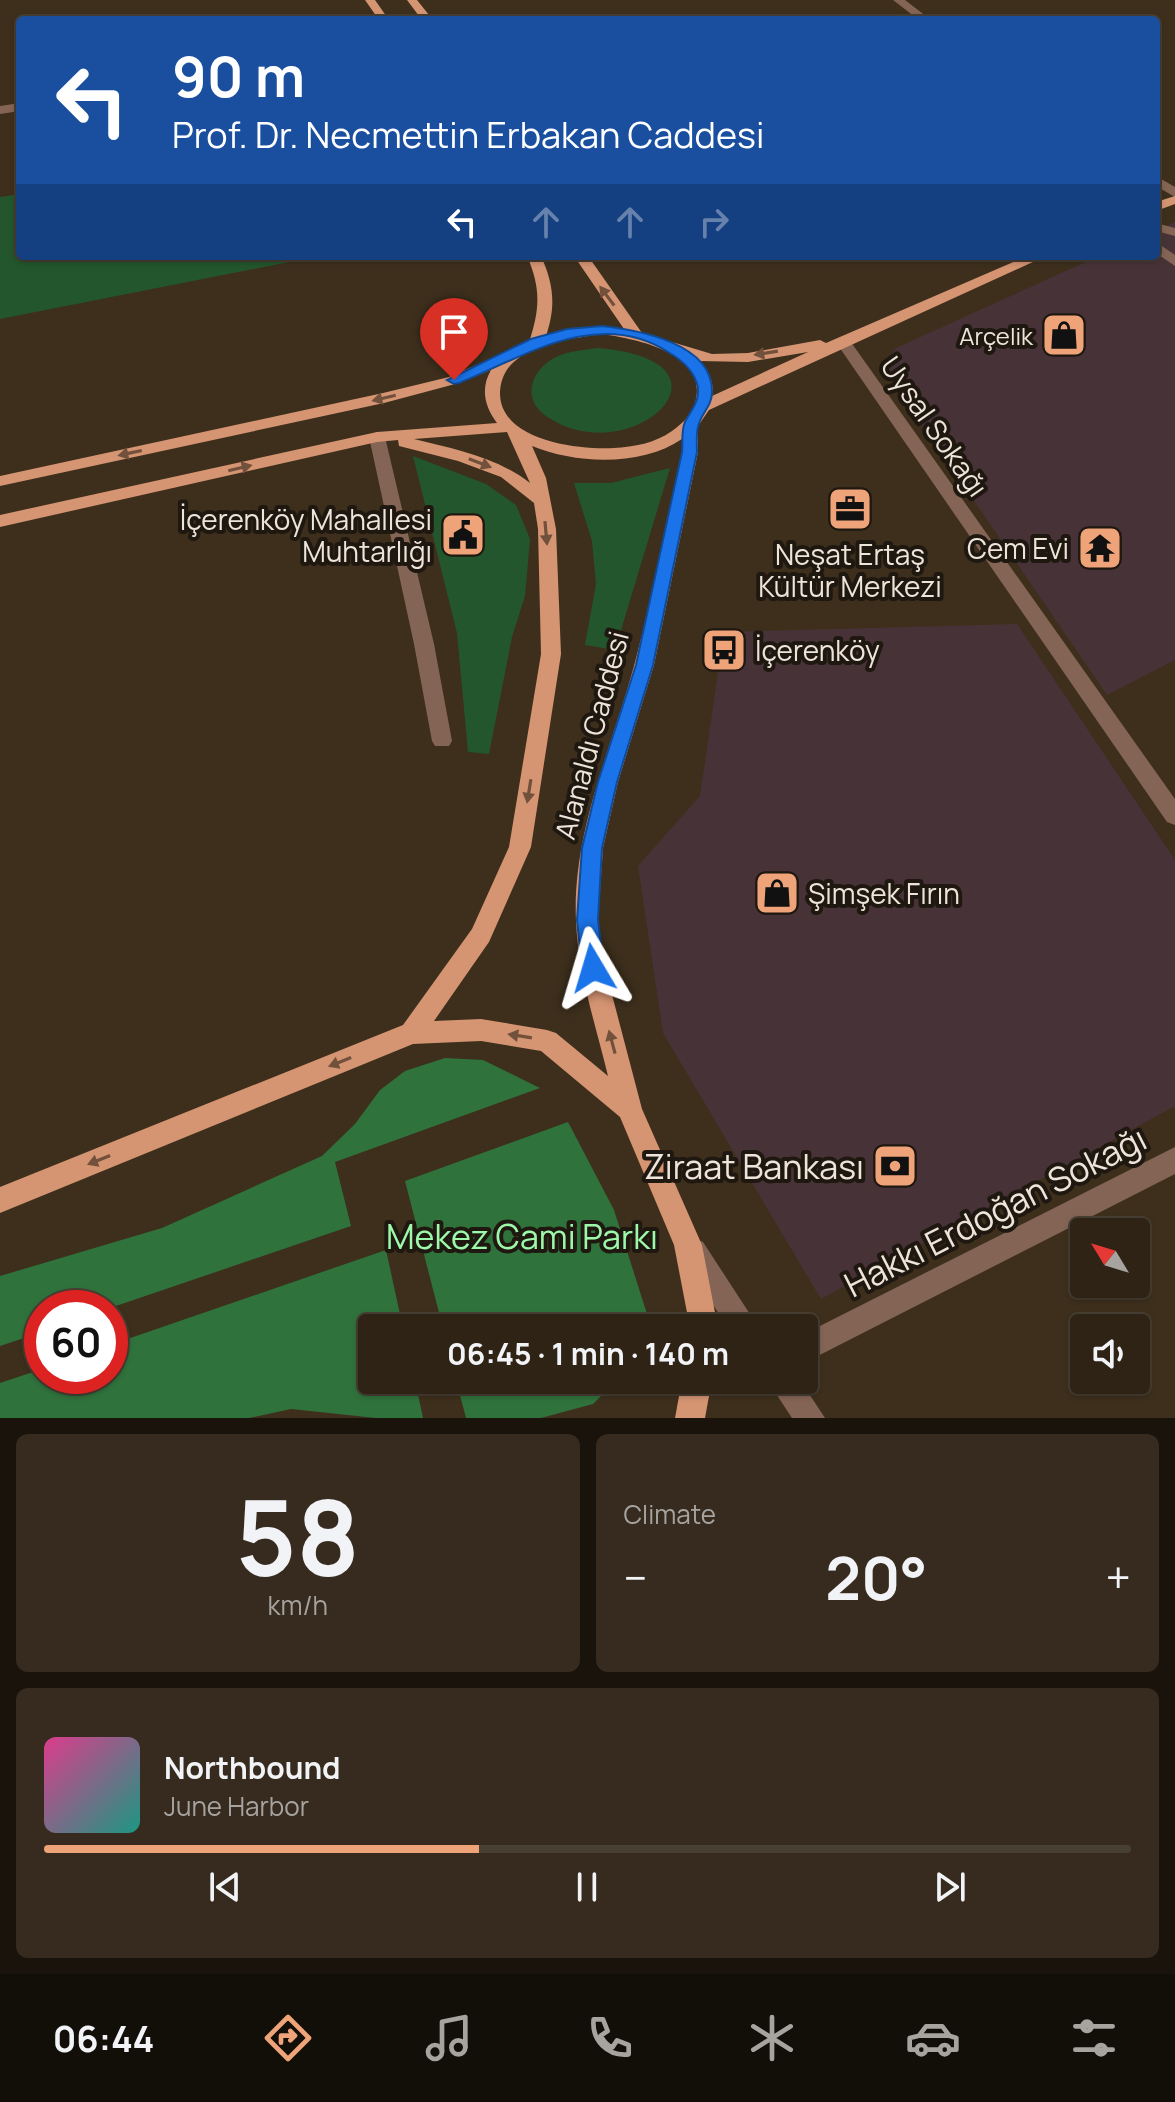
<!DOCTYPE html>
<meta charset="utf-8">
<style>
body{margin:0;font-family:Manrope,sans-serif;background:#362b1e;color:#f1f3f6;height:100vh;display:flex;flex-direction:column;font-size:30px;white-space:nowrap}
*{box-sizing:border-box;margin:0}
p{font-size:26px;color:#a7a4a0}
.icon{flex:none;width:44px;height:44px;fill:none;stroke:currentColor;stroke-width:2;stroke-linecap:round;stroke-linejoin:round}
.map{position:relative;height:1418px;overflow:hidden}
.details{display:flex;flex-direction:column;gap:16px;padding:16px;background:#19130c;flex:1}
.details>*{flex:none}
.banner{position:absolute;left:16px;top:16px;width:1144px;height:244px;border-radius:8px;box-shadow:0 2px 6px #0004,0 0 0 2px #494034;background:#1a4fa0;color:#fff;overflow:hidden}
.needle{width:52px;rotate:308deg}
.controls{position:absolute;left:1070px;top:1218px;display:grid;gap:16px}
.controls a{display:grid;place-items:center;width:80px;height:80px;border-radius:8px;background:#2e2315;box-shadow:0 2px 6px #0004,0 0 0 2px #494034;font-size:40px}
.speed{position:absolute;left:24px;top:1290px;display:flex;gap:16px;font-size:40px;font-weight:700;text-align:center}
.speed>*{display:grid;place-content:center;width:104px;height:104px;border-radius:50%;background:#2e2315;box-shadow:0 2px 6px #0004,0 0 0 2px #494034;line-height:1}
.speed .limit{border:12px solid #d22;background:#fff;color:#111}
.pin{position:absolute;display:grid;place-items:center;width:68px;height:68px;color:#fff;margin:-82px -34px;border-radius:50% 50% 50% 0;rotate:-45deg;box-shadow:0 0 8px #0007}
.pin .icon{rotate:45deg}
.me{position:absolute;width:88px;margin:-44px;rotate:353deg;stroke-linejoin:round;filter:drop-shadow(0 0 6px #0008)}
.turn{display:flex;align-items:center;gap:28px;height:168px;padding:0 24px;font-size:36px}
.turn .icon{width:104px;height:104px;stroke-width:2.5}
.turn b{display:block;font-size:56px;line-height:68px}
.lanes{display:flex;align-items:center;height:76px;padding:0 24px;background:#0003;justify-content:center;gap:40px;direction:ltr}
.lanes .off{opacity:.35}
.big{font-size:60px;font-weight:700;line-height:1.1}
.details .card{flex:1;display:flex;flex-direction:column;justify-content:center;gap:12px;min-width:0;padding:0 28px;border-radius:12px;background:#362b1e}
.details .dial{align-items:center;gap:0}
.dial b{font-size:104px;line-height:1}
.song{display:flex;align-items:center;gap:24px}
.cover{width:96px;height:96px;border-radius:12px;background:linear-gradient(135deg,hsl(330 70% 55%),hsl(170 70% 35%))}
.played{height:8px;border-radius:4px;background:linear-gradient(90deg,#efa378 40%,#494034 40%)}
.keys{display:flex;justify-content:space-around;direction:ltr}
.heat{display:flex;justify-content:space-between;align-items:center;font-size:44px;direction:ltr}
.details .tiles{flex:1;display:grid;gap:16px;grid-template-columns:1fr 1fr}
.card:last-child{grid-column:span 2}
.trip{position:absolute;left:358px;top:1314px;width:460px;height:80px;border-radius:8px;background:#2e2315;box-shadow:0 2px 6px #0004,0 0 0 2px #494034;font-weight:700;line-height:80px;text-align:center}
.tabs{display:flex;height:128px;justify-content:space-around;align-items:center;background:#120e08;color:#a7a4a0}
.tabs .icon{width:56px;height:56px}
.tabs .on{color:#efa378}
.tabs b{font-size:36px;color:#f1f3f6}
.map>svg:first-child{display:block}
.commercial{fill:#473337}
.green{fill:#23562c}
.forest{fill:#30723c}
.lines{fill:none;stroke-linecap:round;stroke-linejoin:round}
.minor{fill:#846454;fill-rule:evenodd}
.major{fill:#d59472;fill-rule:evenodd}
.oneway{fill:#71503c}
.route{fill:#1a73e8;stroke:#114b97;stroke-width:2}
.labels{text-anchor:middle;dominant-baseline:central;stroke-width:8;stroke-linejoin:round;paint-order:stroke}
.far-poi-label{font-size:24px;fill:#eee4d9;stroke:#1f1810;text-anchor:end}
.street-label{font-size:28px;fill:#eee4d9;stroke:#1f1810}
.poi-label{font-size:28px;fill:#eee4d9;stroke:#1f1810;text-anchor:end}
.near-poi-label{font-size:34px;fill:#eee4d9;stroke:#1f1810;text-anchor:end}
.near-street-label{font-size:34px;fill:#eee4d9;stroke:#1f1810}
.near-park-label{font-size:34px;fill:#9ef8aa;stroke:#1f1810}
</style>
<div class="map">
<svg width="1175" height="1418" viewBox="0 0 1175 1418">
<rect width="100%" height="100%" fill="#3d2f1c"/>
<g class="commercial">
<polygon points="1175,222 1175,660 1107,695 886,372 886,360 896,348 1099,256 1156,256 1156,231"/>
<polygon points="1017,624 1175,860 1175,1106 821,1299 663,1033 638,866 700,796 724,632"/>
</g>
<g class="green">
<polygon points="20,194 20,256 320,256 0,319 0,197"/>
<path d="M597 348C750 360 634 472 549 418 521 401 529 371 556 357 569 351 583 350 597 348Z"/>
<polygon points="413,456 486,484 516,505 530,539 525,596 512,637 489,754 468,752 457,633"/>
<polygon points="670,468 615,650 585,645 596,584 592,541 574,483 611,483"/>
</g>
<g class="forest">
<polygon points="445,1058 483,1060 540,1088 335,1162 351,1226 110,1308 42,1308 42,1332 0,1346 0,1276 162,1228 322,1156 355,1124 380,1090 405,1071"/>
<polygon points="568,1122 614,1210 647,1314 644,1328 443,1328 405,1181"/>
<polygon points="386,1250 403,1328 372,1328 372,1380 415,1380 423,1418 376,1418 291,1409 249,1418 0,1418 0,1383 42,1369 42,1376 110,1376 110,1345"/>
<polygon points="456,1380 617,1380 593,1404 541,1418 466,1418"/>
</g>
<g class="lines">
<g class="minor">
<polygon points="893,0 905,0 931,20 919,20"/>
<polygon points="20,103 20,111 0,114 0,106"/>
<polygon points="1156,176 1175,187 1175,197 1156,186"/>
<polygon points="1156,223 1175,228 1175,236 1156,231"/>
<polygon points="1156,242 1175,255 1175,266 1156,253"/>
<polygon points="843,336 848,338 1175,799 1175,825 1167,822 835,341"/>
<polygon points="377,432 385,437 434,644 452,741 449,746 435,746 432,741 414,644 369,437"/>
<polygon points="1175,1147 1175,1174 804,1363 804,1334"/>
<polygon points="693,1238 703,1242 759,1328 728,1328 679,1252 683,1242"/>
<polygon points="767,1380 800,1380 825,1418 792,1418"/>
</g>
<g class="major">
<polygon points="365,0 375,0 389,20 379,20"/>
<polygon points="407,0 417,0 433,20 422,20"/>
<polygon points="1175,196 1175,204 1156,211 1156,202"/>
<path d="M527 256H541C554 285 556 306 546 336L602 326 624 329 574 256H588L642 333 712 354 748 353 820 340 826 343 1027 256H1046L709 410 698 426V452L654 665 618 782 603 848 598 920 605 968 642 1109 702 1245 718 1328H690L674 1245 620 1117 541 1051 481 1041 413 1044 0 1213V1187L403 1025 472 929 509 847 541 654 538 529 534 503 501 477 458 461 399 446 398 440 377 442 0 527V515L377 432 497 423C485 407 480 389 491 370L459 383 384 403 0 486V476L383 393 449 377 529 342C540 309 541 288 527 256ZM602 334C635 339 706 352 696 399 693 414 684 422 672 431 655 443 634 447 614 448 579 450 499 441 500 392 501 377 507 366 520 357 544 342 575 338 602 334ZM808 352 712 396C715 382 708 371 699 361L748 362ZM507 432 530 483C497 457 454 449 414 439ZM682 439V452C666 523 653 596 634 666 611 750 572 833 576 921 578 973 596 1026 608 1076L556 1033 547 1030 481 1019 434 1021 489 942 531 847 561 654 556 529 546 478 532 446C576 464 641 467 682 439Z"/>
<polygon points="682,1380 712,1380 705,1418 675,1418"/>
</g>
</g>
<defs><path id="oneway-solid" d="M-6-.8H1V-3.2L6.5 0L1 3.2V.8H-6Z" transform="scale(2)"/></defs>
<g class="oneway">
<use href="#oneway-solid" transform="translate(607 296) rotate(-127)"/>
<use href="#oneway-solid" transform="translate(766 353) rotate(171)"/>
<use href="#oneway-solid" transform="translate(384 398) rotate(167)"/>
<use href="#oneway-solid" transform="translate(130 453) rotate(168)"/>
<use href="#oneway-solid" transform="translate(480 463) rotate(21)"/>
<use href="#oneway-solid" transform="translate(240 468) rotate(-13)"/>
<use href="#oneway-solid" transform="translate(546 533) rotate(85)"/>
<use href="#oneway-solid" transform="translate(529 791) rotate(99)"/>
<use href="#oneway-solid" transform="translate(520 1036) rotate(-171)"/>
<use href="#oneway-solid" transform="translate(612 1042) rotate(-105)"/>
<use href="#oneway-solid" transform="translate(340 1062) rotate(158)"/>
<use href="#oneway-solid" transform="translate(99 1160) rotate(158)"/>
</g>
<path class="route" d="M602 326C638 330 713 343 712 392 712 407 700 414 698 427 696 434 697 444 697 452L653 665 617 782 602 848 598 920 604 968 601 975 593 978 585 975 582 968 577 920 582 848 598 782 636 665 682 452C683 443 681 430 685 422 691 410 699 403 698 388 695 371 682 360 668 352 599 307 523 357 459 383L454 384 447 380 531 339 567 329Z"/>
<defs>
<g id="shop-square" transform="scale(2.3)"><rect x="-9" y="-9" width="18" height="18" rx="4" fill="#efa378" stroke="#1f1810"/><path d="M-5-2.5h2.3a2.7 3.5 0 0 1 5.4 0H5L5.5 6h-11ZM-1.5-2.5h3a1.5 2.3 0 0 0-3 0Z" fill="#111"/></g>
<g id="office-square" transform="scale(2.3)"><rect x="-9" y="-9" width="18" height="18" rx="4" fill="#efa378" stroke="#1f1810"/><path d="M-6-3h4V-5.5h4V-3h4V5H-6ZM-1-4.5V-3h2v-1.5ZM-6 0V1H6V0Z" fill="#111"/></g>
<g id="civic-square" transform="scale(2.3)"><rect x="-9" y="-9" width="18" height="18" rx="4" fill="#efa378" stroke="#1f1810"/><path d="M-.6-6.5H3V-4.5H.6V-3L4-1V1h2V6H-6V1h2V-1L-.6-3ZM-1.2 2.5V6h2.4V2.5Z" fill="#111"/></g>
<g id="temple-square" transform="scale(2.3)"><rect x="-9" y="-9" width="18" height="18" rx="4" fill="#efa378" stroke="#1f1810"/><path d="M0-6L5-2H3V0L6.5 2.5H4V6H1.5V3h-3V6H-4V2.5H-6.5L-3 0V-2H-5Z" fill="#111"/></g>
<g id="bus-square" transform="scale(2.3)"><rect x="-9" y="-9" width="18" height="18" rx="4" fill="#efa378" stroke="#1f1810"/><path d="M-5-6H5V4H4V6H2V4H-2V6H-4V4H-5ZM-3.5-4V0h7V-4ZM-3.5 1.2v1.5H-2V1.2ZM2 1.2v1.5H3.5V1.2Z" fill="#111"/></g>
<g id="bank-square" transform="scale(2.3)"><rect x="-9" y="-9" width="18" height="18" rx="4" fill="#efa378" stroke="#1f1810"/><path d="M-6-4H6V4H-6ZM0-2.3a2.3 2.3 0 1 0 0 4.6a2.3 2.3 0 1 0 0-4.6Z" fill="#111"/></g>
</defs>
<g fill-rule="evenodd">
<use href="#shop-square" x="1064" y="335"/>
<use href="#office-square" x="850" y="509"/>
<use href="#civic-square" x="463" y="535"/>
<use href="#temple-square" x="1100" y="548"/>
<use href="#bus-square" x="724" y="650"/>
<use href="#shop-square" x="777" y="893"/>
<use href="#bank-square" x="895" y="1166"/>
</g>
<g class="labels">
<g class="far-poi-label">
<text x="1033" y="335">Arçelik</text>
</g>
<g class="street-label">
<text transform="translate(935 426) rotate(55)">Uysal Sokağı</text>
<text transform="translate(591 735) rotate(-75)">Alanaldı Caddesi</text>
</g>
<g class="poi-label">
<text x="432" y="519">İçerenköy Mahallesi<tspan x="432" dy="32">Muhtarlığı</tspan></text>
<text x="1069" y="548">Cem Evi</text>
<text x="850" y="554" text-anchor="middle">Neşat Ertaş<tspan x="850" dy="32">Kültür Merkezi</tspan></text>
<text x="755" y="650" text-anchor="start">İçerenköy</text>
<text x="808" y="893" text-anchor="start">Şimşek Fırın</text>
</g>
<g class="near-poi-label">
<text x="864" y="1166">Ziraat Bankası</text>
</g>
<g class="near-street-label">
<text transform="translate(995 1211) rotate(-27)">Hakkı Erdoğan Sokağı</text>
</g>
<g class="near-park-label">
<text x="522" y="1236">Mekez Cami Parkı</text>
</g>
</g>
</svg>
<div class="controls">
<a><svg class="needle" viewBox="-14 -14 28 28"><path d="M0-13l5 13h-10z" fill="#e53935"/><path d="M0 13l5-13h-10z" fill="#a7a4a0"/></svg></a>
<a><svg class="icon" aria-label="sound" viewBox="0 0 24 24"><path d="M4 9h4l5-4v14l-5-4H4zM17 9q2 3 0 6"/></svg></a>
</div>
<div class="speed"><div class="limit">60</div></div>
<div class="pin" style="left:454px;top:380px;background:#d93025"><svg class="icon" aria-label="arrive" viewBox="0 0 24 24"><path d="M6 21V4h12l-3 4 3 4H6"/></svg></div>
<svg class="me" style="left:593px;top:968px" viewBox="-20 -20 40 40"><path d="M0-17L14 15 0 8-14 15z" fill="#1a73e8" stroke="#fff" stroke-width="4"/></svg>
<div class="trip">06:45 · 1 min · 140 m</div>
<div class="banner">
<div class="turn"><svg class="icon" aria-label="left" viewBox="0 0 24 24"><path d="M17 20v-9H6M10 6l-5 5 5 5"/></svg><div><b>90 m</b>Prof. Dr. Necmettin Erbakan Caddesi</div></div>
<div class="lanes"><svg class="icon" aria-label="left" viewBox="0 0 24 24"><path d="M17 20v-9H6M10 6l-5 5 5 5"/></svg><svg class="icon off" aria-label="ahead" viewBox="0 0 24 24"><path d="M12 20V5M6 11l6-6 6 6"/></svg><svg class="icon off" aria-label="ahead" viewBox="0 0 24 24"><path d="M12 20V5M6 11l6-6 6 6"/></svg><svg class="icon off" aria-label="right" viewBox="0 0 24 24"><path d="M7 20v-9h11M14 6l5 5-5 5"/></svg></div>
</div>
</div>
<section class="details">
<div class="tiles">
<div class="card dial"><b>58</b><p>km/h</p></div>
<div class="card"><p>Climate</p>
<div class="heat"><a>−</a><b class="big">20°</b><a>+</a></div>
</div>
<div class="card">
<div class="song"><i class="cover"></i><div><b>Northbound</b><p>June Harbor</p></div></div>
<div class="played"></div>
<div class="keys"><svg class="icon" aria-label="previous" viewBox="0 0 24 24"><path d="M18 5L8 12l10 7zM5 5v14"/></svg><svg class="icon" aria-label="pause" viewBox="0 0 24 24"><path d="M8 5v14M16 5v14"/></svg><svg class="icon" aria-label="next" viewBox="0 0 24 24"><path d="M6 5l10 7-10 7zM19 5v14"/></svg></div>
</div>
</div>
</section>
<nav class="tabs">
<b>06:44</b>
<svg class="icon on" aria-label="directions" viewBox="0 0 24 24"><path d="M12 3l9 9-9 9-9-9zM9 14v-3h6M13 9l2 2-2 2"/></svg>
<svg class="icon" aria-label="music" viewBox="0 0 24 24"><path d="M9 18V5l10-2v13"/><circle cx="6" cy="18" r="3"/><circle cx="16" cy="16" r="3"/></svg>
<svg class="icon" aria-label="phone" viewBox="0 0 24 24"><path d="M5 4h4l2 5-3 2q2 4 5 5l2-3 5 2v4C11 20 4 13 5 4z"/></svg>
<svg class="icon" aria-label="climate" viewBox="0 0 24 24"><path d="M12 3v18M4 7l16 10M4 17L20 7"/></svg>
<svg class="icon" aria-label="car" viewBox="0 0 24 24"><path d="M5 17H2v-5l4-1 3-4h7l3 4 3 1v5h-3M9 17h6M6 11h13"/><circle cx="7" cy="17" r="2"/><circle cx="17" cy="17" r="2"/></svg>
<svg class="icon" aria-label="filters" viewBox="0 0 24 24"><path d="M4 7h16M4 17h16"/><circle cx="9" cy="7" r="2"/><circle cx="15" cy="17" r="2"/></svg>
</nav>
